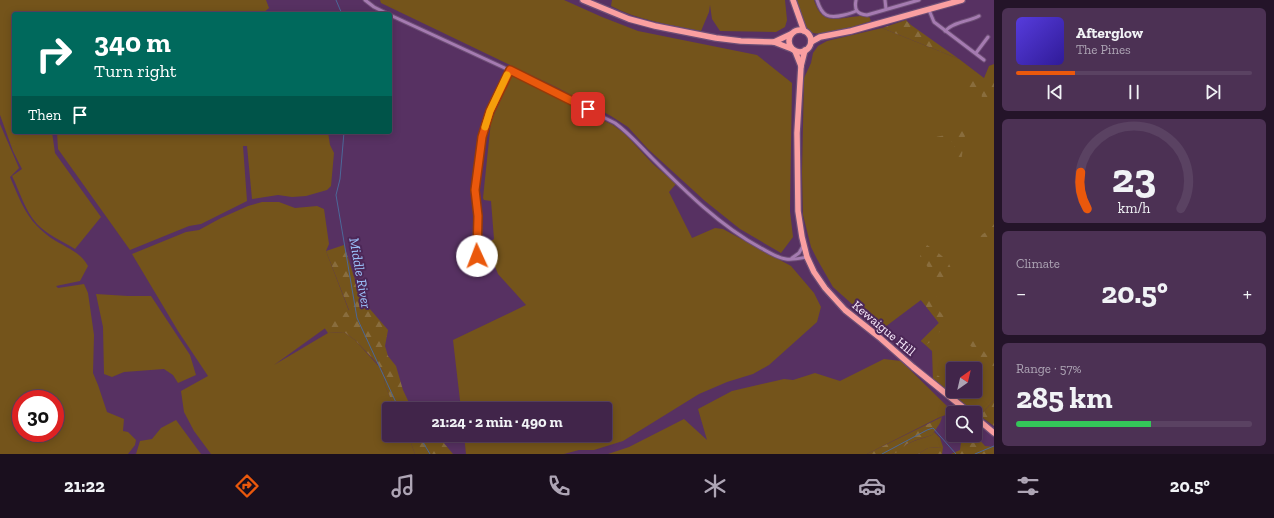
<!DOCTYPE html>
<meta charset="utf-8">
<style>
body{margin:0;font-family:"Zilla Slab",serif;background:#4c3154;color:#f1f3f6;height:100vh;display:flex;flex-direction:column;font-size:15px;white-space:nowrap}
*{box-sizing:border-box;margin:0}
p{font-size:13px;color:#aea5b5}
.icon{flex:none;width:22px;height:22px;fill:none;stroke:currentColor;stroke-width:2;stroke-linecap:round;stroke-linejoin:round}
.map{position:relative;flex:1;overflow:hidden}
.sheet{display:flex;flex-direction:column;gap:8px;padding:8px;background:#241429;width:280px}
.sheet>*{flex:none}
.hud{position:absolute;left:12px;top:12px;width:380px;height:122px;border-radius:4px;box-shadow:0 2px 10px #0003,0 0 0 1px #5a4262;background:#00695c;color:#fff;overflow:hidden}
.needle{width:26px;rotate:34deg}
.controls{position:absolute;left:946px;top:362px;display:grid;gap:8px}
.controls a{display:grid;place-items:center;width:36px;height:36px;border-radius:4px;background:#41254a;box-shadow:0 2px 10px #0003,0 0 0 1px #5a4262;font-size:20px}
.speed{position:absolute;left:12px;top:390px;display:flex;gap:8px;font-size:20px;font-weight:700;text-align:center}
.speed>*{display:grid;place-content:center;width:52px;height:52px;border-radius:50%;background:#41254a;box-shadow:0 2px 10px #0003,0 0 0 1px #5a4262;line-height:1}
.speed .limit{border:6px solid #d22;background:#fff;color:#111}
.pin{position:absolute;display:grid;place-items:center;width:34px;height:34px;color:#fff;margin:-17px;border-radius:8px;box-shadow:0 2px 6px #0006}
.me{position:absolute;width:44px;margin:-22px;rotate:358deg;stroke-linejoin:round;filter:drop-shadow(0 0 3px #0008)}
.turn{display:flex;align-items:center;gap:14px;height:84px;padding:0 16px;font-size:18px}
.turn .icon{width:52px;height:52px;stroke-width:2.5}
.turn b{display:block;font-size:28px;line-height:34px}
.then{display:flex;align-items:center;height:38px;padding:0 16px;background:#0003;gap:8px;font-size:15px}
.big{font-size:30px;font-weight:700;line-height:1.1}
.sheet .card{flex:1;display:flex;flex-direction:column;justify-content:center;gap:6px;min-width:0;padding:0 14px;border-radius:6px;background:#4c3154}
.sheet .dial{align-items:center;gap:0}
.dial svg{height:104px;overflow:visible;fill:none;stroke:#5a4262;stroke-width:7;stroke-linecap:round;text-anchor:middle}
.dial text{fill:#f1f3f6;stroke:none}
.song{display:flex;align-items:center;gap:12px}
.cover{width:48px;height:48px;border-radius:6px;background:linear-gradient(135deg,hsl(250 70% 55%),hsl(250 70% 35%))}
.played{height:4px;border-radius:2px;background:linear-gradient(90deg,#ea580c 25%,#5a4262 25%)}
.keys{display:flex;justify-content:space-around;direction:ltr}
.heat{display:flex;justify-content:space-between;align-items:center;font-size:22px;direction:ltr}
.charge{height:6px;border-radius:3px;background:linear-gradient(90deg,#34c759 57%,#5a4262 0)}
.trip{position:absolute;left:382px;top:402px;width:230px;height:40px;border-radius:4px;background:#41254a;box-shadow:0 2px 10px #0003,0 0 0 1px #5a4262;font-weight:700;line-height:40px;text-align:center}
.dock{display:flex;height:64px;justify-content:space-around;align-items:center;background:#1a0f1e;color:#aea5b5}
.dock .icon{width:28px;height:28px}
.dock .active{color:#ea580c}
.dock b{font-size:18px;color:#f1f3f6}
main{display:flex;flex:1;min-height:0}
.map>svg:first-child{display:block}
.green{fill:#74541b;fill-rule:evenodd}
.forest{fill:url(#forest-firs)}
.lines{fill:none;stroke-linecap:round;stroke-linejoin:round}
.stream{stroke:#4c6899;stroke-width:1}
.street-casing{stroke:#6d4e75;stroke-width:5}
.highway-casing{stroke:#6d4e75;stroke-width:8}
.street{stroke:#a57bb1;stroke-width:3}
.highway{stroke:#fa9fa1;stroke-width:5.5}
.route-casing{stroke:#983908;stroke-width:10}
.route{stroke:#ea580c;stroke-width:7}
.slow{stroke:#f59e0b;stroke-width:7}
.labels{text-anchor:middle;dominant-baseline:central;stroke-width:4;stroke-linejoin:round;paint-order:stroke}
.street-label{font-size:13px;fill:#f8eafc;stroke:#4c2757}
.water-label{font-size:14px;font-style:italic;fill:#9bc0f8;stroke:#4c2757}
</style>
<main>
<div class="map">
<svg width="994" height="454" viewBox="0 0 994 454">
<defs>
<pattern id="forest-firs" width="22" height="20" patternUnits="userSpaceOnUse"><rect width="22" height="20" fill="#74541b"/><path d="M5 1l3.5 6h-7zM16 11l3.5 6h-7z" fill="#896d3d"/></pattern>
</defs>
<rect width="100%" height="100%" fill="#573162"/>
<g class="green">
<path d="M0 0H266L269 8 262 14H14V132H52L55 153 101 217 75 249C62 241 48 235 37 224 25 211 20 192 12 176L22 169 13 151 0 115Z"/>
<polygon points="380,0 564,0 602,17 638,31 757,55 792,83 790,211 793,237 781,253 740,229 705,201 648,149 628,127 611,116 558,88 381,3"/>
<path d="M612 0H785L787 20 785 27 776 32 720 31 712 19 710 5 709 12 701 31C672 25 637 20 611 6Z"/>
<path d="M797 0H814C821 22 831 20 851 17 854 17 858 16 860 16 863 16 865 17 869 16L871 21C858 25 819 41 808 30 801 23 800 9 797 0Z"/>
<path d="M882 28 959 59 984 78 989 66 994 64V400L980 416 933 380 932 351 921 341 939 323 921 300 881 330 833 287 817 259 811 247 803 215 802 172 804 78 811 63 813 53 818 46 827 41ZM953 369H975V391H953Z"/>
<polygon points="512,76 613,125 625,134 653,164 676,184 669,192 692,238 715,228 723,229 791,266 814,293 821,307 817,322 769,365 753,374 727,382 699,394 623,441 594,450 579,450 564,454 466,454 464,435 605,435 605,409 461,409 453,340 526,305 498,274 486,244 494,239 491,201 484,200 483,198 491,121"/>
<path d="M0 124 19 168 10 177C17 193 24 213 37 226 41 230 47 235 51 238 64 247 80 251 88 266L80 281 56 286 58 288 84 284 88 293 94 335 93 373 98 385 107 412 124 419 123 431 128 432 136 440 135 445 128 454H0ZM21 399H55V433H21Z"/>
<polygon points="57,132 328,132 330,145 334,153 331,186 327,190 306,196 292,197 278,195 252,199 247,146 243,146 247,201 201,224 189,226 130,250 58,149"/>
<polygon points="262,202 279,202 295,208 317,206 324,209 329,244 326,251 349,311 274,365 328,333 344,332 355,340 384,372 385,385 395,409 389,409 389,435 408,435 415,454 211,454 194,431 184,412 181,391 208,376 178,331 132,254 186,232 199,230 221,218 248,206"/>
<polygon points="96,294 128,296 151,296 190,355 196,375 178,383 173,375 164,369 124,372 112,377 104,374 103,327"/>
<polygon points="884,359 901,361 953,412 938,418 867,454 608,454 629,447 684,419 707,440 698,409 732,391 784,379 793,380 815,373 840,381"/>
<polygon points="176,420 201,454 136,454 140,441 152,439 161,428"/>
<path d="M934 432 940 438 943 447 928 448 918 454H892C898 452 901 448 906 445 914 440 924 438 932 435Z"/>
</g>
<g class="forest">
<polygon points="906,20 911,25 959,59 882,28"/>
<path d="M994 68V102L982 98C980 90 988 75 994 68Z"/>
<polygon points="971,75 977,78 981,83 979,92 969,98 967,95 969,76"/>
<polygon points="964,121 967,122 959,175 954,153 954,144 950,140 932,142 930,138 946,135 945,134 941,133 943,128 956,133 961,132"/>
<path d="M994 224V236L982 240 978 238C983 233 992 229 994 224Z"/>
<polygon points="344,245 355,280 361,286 369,308 388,330 385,346 388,356 396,366 403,390 412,409 395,409 385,385 384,372 377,363 355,340 344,332 328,333 324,327 349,310 326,251"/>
<path d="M927 245C940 254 962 267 945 283L936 279 920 256Z"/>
<polygon points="930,295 937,297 940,312 946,317 946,325 930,342 926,345 921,341 939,323 921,300"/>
<polygon points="976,332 985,353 994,359 994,366 987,365 972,347 964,341 970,334"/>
<polygon points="933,374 939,376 942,381 945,382 946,378 951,374 953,376 953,386 950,388 949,392 933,380"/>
<polygon points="994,400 994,426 980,416"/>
<polygon points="942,417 940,423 932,435 916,440 907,444 898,452 892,454 867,454"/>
<polygon points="408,435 439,435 443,442 453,454 415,454"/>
<polygon points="962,435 975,435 985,446 994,447 994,454 951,454 960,450"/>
<polygon points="943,447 942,454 918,454 928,448"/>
</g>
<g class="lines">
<g class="stream">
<polyline points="336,0 342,14"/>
<polyline points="344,132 340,179 336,195 357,318 399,409"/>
<polyline points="416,435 424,444 430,454"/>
<polyline points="882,454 927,430 933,428 956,454"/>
<polyline points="975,454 994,446"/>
</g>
<g class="street-casing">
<g id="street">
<polyline points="365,0 374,7 388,14"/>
<path d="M817 0C822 16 828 19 844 15 848 14 852 13 856 11"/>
<path d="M856 0C854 10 857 14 867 15L919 0"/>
<polyline points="885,0 886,9"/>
<polyline points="929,10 934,22 984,60"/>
<path d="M390 15 509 70 615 123C629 133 640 146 652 158 685 191 720 226 761 248 769 252 777 258 786 259 793 260 801 258 807 257"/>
<path d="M945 31C955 21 968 22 979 16"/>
<polyline points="976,53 988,37"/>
<polyline points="477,256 478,216 475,190 482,137 490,111 509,70"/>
<polyline points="792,258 799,253 803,246"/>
</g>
</g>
<g class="highway-casing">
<g id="highway">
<polyline points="583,0 629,19 655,26 716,38 741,41 774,42 792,49"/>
<polyline points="793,0 804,31"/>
<circle cx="800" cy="41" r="11"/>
<polyline points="774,42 791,34"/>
<polyline points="811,42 820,37 851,31 962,0"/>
<polyline points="805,50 801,66 797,133 798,211 802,237 807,257 814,272 825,288 845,310 879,337 913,367 970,413"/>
<polyline points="795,51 801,66"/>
<polyline points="975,417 994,433"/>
</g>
</g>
<use href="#street" class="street"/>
<use href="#highway" class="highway"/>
</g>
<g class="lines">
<g class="route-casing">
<polyline id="route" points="477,256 478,216 475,190 482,137 490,111 510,70 588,109"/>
</g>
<use href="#route" class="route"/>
<polyline class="slow" points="485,127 490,111 507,75"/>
</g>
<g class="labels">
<g class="street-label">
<text transform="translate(884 328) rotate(40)">Kewaigue Hill</text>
</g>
<g class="water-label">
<text transform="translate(360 273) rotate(80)">Middle River</text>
</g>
</g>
</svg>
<div class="controls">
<a><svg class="needle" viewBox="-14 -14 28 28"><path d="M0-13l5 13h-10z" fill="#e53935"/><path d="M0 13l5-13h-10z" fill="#aea5b5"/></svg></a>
<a><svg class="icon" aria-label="search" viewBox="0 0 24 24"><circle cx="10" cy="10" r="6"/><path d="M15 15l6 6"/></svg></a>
</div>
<div class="speed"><div class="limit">30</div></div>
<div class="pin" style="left:588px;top:109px;background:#d93025"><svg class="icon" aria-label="arrive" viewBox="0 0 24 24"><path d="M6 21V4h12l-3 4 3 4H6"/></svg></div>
<svg class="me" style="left:477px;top:256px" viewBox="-20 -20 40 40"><circle r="19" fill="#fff"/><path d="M0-13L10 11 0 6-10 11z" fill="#ea580c"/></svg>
<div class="trip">21:24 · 2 min · 490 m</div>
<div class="hud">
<div class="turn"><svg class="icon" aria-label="right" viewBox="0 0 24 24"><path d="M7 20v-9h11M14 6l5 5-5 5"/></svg><div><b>340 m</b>Turn right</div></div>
<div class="then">Then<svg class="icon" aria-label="arrive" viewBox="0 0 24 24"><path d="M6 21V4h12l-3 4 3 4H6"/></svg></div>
</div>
</div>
<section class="sheet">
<div class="card">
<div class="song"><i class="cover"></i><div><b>Afterglow</b><p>The Pines</p></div></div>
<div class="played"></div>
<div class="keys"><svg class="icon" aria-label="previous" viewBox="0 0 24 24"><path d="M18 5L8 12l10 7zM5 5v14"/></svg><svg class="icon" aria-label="pause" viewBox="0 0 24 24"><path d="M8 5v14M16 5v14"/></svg><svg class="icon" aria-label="next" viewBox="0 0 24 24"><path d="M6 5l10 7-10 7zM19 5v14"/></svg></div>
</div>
<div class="card dial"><svg viewBox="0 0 100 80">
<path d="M14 69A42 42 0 1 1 86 69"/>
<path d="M14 69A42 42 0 0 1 9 41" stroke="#ea580c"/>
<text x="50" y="56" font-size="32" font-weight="700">23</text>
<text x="50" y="72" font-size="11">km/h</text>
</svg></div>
<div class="card"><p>Climate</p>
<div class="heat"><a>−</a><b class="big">20.5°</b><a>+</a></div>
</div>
<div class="card"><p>Range · 57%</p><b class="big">285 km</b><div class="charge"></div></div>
</section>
</main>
<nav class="dock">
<b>21:22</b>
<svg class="icon active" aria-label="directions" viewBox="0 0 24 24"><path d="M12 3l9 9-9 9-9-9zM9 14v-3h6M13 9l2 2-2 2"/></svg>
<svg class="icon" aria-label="music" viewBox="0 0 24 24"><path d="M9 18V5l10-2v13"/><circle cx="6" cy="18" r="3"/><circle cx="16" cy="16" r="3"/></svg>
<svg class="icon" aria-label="phone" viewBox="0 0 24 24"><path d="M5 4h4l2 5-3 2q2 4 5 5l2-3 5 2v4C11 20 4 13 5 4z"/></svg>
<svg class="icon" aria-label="climate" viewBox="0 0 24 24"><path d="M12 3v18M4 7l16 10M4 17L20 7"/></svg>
<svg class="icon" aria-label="car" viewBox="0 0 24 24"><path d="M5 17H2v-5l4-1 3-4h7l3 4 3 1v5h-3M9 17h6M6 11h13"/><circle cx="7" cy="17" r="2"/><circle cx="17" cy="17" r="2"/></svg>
<svg class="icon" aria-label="filters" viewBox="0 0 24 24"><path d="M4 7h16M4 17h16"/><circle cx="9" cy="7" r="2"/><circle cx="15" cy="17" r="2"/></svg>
<b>20.5°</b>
</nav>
